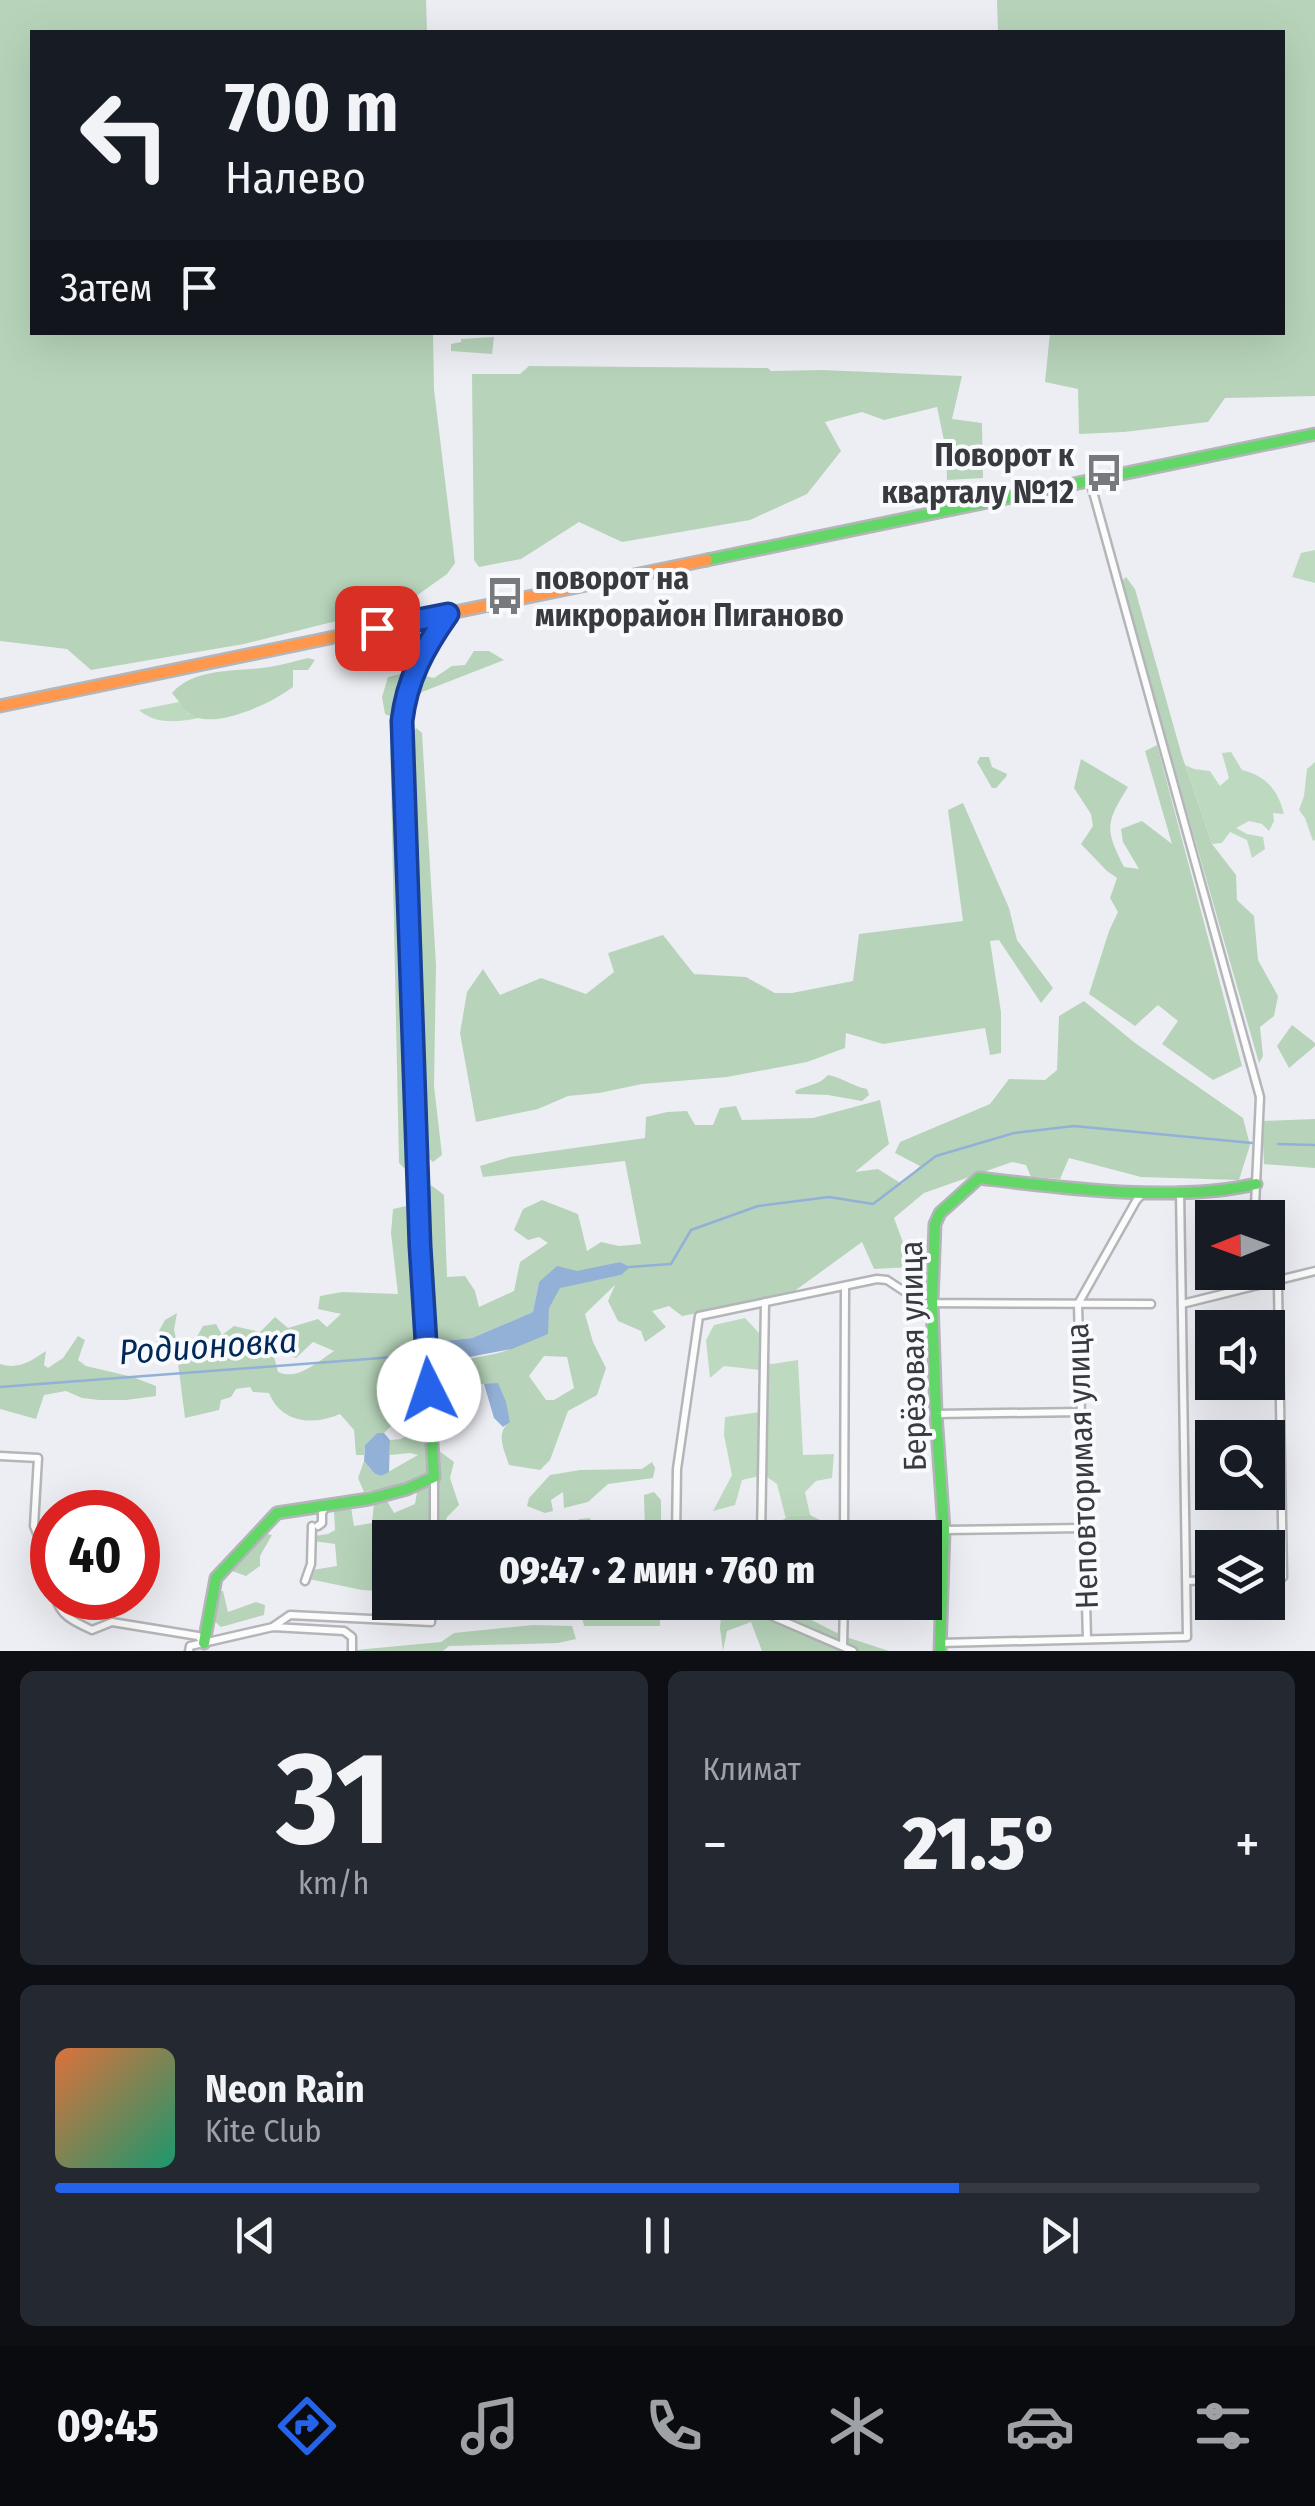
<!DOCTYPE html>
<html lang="ru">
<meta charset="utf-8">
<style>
body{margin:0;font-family:"Fira Sans Condensed",sans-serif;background:#242831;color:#f1f3f6;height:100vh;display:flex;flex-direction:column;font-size:38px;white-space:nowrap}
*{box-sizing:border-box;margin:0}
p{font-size:32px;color:#9ea1a6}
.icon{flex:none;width:55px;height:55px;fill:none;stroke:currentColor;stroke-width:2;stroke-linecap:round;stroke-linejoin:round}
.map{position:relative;height:1651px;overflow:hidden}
.side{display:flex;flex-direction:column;gap:20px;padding:20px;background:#0d0f14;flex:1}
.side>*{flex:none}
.guide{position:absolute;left:30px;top:30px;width:1255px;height:305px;border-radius:0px;box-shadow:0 10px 40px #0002;background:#171b24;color:#f1f3f6;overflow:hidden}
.needle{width:65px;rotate:269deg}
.tools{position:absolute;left:1195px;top:1200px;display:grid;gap:20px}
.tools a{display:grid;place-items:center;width:90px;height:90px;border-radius:0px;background:#171b24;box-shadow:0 10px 40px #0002;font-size:50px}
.speed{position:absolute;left:30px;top:1490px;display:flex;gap:20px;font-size:50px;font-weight:700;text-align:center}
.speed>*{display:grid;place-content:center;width:130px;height:130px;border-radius:50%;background:#171b24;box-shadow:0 10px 40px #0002;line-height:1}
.speed .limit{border:15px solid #d22;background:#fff;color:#111}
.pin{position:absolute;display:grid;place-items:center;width:85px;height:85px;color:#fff;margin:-42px;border-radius:20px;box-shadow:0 5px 15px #0006}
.me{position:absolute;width:110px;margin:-55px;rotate:356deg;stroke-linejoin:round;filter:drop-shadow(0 0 8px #0008)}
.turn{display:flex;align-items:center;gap:35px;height:210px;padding:0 30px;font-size:45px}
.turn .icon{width:130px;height:130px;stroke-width:2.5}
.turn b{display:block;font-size:70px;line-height:85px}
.then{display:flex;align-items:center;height:95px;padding:0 30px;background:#0003;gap:20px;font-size:38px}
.big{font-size:75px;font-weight:800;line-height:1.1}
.side .tile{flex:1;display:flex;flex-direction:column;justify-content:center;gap:15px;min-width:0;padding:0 35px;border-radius:15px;background:#242831}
.side .dial{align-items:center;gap:0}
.dial b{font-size:130px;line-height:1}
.song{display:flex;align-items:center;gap:30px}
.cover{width:120px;height:120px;border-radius:15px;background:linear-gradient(135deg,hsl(20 70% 55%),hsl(160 70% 35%))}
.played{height:10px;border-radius:5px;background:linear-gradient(90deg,#2563eb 75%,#363941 75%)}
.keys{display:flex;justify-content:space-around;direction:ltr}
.heat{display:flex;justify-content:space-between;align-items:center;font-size:55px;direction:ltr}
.side .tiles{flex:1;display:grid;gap:20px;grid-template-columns:1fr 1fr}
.tile:last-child{grid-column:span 2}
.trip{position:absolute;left:372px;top:1520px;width:570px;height:100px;border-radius:0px;background:#171b24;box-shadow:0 10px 40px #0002;font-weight:800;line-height:100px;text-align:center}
.menu{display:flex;height:160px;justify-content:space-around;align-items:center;background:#090b0e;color:#9ea1a6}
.menu .icon{width:70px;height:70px}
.menu .on{color:#2563eb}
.menu b{font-size:45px;color:#f1f3f6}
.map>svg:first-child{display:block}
.green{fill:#bddac0}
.forest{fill:#b7d4ba;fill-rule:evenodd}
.water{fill:#93b0d6}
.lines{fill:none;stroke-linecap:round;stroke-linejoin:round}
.stream{stroke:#93b0d6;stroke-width:2.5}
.street-casing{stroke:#b4b5b9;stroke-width:11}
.fast-casing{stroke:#b4b5b9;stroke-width:15}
.slow-casing{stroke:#b4b5b9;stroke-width:15}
.jam-casing{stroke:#b4b5b9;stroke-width:15}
.street{stroke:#fcfcfd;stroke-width:6}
.fast{stroke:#63d668;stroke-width:10}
.slow{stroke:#ff974d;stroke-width:10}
.jam{stroke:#b3261e;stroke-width:10}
.route-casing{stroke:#184099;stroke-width:25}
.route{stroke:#2563eb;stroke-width:18}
.labels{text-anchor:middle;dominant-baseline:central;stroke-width:8;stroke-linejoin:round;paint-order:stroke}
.poi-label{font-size:32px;font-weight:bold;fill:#393a3d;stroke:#f9fafd;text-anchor:end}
.street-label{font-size:32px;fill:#393a3d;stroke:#f9fafd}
.water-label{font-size:35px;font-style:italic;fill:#002958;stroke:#f9fafd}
</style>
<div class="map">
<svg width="1315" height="1651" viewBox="0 0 1315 1651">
<rect width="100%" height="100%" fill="#edeef3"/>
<g class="green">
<polygon points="1315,550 1315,583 1292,577 1301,553"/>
<path d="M179 702 189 714 199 718C179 722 155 725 139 710Z"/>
<path d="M1231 752 1242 770C1266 776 1278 790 1284 814L1273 813 1274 821 1269 831 1262 824 1249 821 1236 828 1247 834 1263 837 1265 849 1252 858 1247 840 1230 832 1222 843 1212 844 1185 765 1194 769 1210 771 1220 786 1229 778 1222 753Z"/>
<polygon points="1315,762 1315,840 1313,841 1305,818 1299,810 1304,796 1307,769"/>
<polygon points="745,1318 760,1334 764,1362 772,1364 798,1360 803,1455 834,1454 832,1478 816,1481 805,1492 810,1515 791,1516 786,1519 777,1484 764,1475 742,1480 735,1505 713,1511 732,1475 724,1435 725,1417 760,1412 760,1370 724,1366 710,1378 706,1340 714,1325"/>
</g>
<g class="forest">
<polygon points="0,0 426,0 427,32 32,32 32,332 433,333 434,389 455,563 447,574 405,604 244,644 91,670 67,649 0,641"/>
<polygon points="997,0 1315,0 1315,396 1225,398 1208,422 1124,432 1079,434 1078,389 1045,382 1050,333 1282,332 1282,32 998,32"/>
<polygon points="494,337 492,354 451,351 451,344 461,342 461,339"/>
<polygon points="529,366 768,368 771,371 822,370 962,376 952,419 982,423 983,478 947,480 946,450 937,407 884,420 862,412 825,422 841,451 807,494 750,520 622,542 579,522 521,559 479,567 474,560 472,374 520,374"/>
<polygon points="1126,577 1135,589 1182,756 1212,844 1236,875 1237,900 1254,916 1258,960 1278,996 1274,1016 1260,1027 1263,1056 1259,1063 1121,582"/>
<polygon points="474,651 489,651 504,660 422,692 414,701 410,695 417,674 434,678 452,666 465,665"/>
<path d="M308 658 315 660 308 670H293V687C272 703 221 727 195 717 185 713 179 701 172 693 195 667 237 672 269 667 282 665 295 661 308 658Z"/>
<path d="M404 673C404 686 401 707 392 717L385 714 382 697 388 677Z"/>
<polygon points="416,728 422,733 436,965 434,1086 442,1155 433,1162 425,1155 422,998 410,740"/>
<polygon points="394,731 401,741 411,1162 404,1168 399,1163 390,736"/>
<path d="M1157 745 1242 1066 1213 1080 1162 1044 1178 1021 1158 1005 1135 1026 1089 994 1109 931 1118 912 1110 898 1117 878 1107 871 1081 844 1093 826 1091 814 1074 788 1081 759 1128 787C1105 824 1105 829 1124 867L1139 869 1123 842 1121 829 1142 821 1172 844 1145 751Z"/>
<polygon points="980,757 989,757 992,767 1007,774 1006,777 996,788 992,788 977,762"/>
<polygon points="963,803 1009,908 1017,940 1053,988 1041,1003 999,940 990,941 1001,1012 1001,1053 990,1055 985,1028 883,1044 846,1033 845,1048 807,1062 727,1077 642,1084 599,1093 568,1096 538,1109 476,1122 460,1033 467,992 483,969 500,995 541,978 586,994 614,972 608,953 663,935 694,974 746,977 775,993 792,993 853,981 859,934 963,921 948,810"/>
<path d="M1084 1001 1135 1043 1243 1118 1250 1145 1239 1180 1141 1177 1069 1158 1060 1179 1031 1177 1026 1165 1012 1162 924 1193 894 1218 912 1267 874 1269 862 1242 789 1295 682 1316 669 1306 652 1311 666 1327 645 1342 641 1331 618 1321 608 1301 615 1285 585 1314 593 1342 606 1368 597 1395 568 1411 550 1460 540 1470 509 1465C504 1449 495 1434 510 1421L498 1384H476L457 1365C475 1354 493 1357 510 1349 525 1342 552 1303 560 1287L621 1275 620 1262 539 1282 533 1312 472 1338 434 1342 424 1195 431 1185 444 1195 447 1277 465 1276 475 1291 479 1307 514 1291 520 1262 548 1243 539 1237 528 1240 514 1230 523 1209 542 1200 578 1214 587 1251 601 1242 619 1246 641 1244 625 1161 483 1177 480 1166 510 1157 645 1138 646 1117 667 1112 687 1111 695 1125H713L720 1108 736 1106 742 1120 813 1118 880 1100 889 1144 855 1172 878 1169 902 1184 920 1166 895 1153 900 1142 990 1104 1009 1079 1045 1080 1057 1070 1059 1016ZM544 1356 567 1357 574 1388 554 1400H546L529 1376Z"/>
<polygon points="1292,1025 1315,1043 1315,1046 1289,1068 1277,1046"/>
<path d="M828 1075C843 1078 852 1086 867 1089L869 1095 862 1101 828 1095 796 1094 795 1091C806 1085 820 1085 828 1075Z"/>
<polygon points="1315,1119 1315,1168 1264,1164 1262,1121"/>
<path d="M406 1206 414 1216 428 1474 398 1485 364 1492 358 1478 364 1461 375 1474 381 1476 418 1455 410 1453 390 1455V1440L401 1439 412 1432 415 1422 407 1419 390 1427 384 1433H377L365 1445 364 1455H356L354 1430 340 1414C313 1426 281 1423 269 1393L253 1392 250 1387 236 1389 231 1397 221 1400 219 1410 185 1418 178 1363 161 1352 155 1338 165 1320 177 1313 174 1330 178 1346 194 1342 203 1326 216 1324 222 1335 234 1326 260 1332 275 1317 288 1328 318 1319 327 1327 341 1314 318 1309 320 1296 342 1292 398 1294 391 1233 393 1209ZM313 1342 334 1351C317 1362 298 1381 278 1372L273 1353 282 1351 296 1358Z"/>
<path d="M78 1336 85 1340 78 1360 86 1366 133 1377 156 1386V1396L126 1400H99L82 1398 66 1391 44 1395 36 1419 0 1409V1364C18 1370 31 1361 46 1351L44 1365 48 1368 63 1358Z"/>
<polygon points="436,1364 450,1369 456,1422 445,1428 440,1420"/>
<polygon points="438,1450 454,1462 450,1478 459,1505 447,1517 443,1530 431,1537 390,1538 390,1592 362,1590 309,1579 306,1571 337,1566 335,1544 313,1541 314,1536 328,1534 335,1530 334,1511 351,1507 354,1526 372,1523 374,1503 387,1501 394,1513 415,1504 418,1486 438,1479"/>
<polygon points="652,1462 655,1468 653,1478 608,1484 588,1502 564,1508 563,1492 551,1500 553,1511 545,1513 527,1506 529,1498 550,1475 580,1470 642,1469"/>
<path d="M654 1492 661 1500V1537H579V1519L590 1518 596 1532C611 1524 621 1530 636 1535L645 1531 644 1495Z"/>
<path d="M810 1515C840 1530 847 1532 879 1520L887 1526 892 1525 893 1534 845 1533 844 1538H724L736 1520 767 1528 790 1516Z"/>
<polygon points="263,1533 272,1535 260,1556 260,1566 246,1576 232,1571 235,1562"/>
<polygon points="218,1591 223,1591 228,1612 256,1602 265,1605 264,1615 221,1627 214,1621"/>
<polygon points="647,1603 660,1603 660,1626 584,1626 582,1617 646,1616"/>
<polygon points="722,1603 746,1603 751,1610 761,1603 778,1603 843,1636 889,1651 762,1651 751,1622 727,1631 723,1651 720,1628"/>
<polygon points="533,1625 572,1626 576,1639 558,1643 449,1646 443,1651 345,1651 441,1642 454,1633"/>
</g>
<g class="water">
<polygon points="620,1262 630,1267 621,1275 560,1288 549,1308 548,1334 512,1349 469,1357 450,1369 436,1364 434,1342 472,1338 533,1312 539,1282 557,1266 577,1271"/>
<polygon points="498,1383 506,1402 510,1422 503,1427 494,1418 484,1384"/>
<polygon points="377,1433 384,1433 390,1440 389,1472 381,1476 375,1474 364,1461 365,1445"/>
</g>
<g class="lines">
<g class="stream">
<polyline points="1278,1144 1315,1145"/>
<polyline points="629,1267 671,1264 691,1230 758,1206 829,1197 873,1204 936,1156 1014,1133 1074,1126 1252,1143"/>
<polyline points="0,1387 420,1355"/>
</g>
<g class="street-casing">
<g id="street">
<polyline points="1090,481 1260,1097 1255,1206 1266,1218"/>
<polyline points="1268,1219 1277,1228 1283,1577 1268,1577"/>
<polyline points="1182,1304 1315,1271"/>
<polyline points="936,1414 1080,1412"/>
<polyline points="0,1456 38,1458 34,1526 43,1548 52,1585"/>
<polyline points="318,1526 322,1523 322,1513 326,1506"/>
<polyline points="944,1530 1083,1528"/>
<polyline points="434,1538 434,1477"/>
<polyline points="676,1538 677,1469 699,1316 877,1279 887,1280 922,1303 1151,1304"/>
<polyline points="761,1538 765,1302"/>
<polyline points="844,1538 845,1286"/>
<polyline points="305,1581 311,1564 312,1526"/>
<polyline points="1187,1581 1212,1580"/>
<path d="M56 1598C60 1616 75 1622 92 1630L112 1622 198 1636 203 1642"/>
<polyline points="739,1602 853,1651"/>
<polyline points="274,1626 290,1615 431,1622 432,1602"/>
<polyline points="1087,1639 1078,1304 1136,1201 1143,1193"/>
<polyline points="940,1643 1187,1637 1180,1191"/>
<polyline points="843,1646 844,1602"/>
<polyline points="189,1651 190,1646 273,1627 344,1631 352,1637 352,1651"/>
</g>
</g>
<g class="fast-casing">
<g id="fast">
<polyline points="707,560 1315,434"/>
<polyline points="204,1643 216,1578 277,1513 369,1499 407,1489 434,1477 420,1246 414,1082"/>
<path d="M940 1651 944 1530 936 1414 932 1302 935 1224 940 1213 979 1178C1063 1188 1174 1203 1256 1184"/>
</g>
</g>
<g class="slow-casing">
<polyline id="slow" points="0,706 707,560"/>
</g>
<g class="jam-casing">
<path id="jam" d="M414 1082 402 721C409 681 425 647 448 614"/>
</g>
<use href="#street" class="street"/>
<use href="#fast" class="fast"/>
<use href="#slow" class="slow"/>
<use href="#jam" class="jam"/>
</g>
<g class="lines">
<g class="route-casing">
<path id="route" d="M377 628 448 614C424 648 407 679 402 721L420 1246 429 1390"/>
</g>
<use href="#route" class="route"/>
</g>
<defs>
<g id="bus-bare" transform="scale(3)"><path d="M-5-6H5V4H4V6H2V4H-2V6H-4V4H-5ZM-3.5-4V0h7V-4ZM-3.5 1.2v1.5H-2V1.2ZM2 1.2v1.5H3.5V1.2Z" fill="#78797d" stroke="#f9fafd" stroke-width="2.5" paint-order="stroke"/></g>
</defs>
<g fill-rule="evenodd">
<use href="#bus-bare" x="1104" y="473"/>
<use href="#bus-bare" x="505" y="596"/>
</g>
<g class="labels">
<g class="poi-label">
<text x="1074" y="455">Поворот к<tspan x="1074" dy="37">кварталу №12</tspan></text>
<text x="535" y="578" text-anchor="start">поворот на<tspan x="535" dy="37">микрорайон Пиганово</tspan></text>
</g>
<g class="street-label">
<text transform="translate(913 1356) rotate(-91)">Берёзовая улица</text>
<text transform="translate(1082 1466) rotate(-92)">Неповторимая улица</text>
</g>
<g class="water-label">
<text transform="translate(208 1346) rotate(-4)">Родионовка</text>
</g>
</g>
</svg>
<div class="tools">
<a><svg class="needle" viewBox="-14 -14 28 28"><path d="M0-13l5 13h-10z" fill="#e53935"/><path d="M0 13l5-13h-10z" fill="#9ea1a6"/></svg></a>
<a><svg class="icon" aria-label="sound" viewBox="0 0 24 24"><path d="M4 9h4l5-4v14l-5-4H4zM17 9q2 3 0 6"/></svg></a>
<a><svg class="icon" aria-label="search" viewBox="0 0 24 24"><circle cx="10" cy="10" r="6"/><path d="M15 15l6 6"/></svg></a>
<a><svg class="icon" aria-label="layers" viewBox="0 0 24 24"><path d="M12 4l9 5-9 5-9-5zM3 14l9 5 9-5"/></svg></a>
</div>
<div class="speed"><div class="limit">40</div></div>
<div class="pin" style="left:377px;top:628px;background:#d93025"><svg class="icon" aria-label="arrive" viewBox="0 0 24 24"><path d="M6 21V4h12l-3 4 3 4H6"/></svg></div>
<svg class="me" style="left:429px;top:1390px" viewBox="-20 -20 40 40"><circle r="19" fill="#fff"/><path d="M0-13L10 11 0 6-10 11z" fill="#2563eb"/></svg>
<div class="trip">09:47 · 2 мин · 760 m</div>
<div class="guide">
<div class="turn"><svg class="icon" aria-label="left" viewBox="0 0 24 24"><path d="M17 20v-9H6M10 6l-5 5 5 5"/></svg><div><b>700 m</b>Налево</div></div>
<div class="then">Затем<svg class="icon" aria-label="arrive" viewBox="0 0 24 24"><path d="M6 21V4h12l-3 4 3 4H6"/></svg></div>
</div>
</div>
<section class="side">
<div class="tiles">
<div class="tile dial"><b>31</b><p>km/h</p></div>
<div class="tile"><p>Климат</p>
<div class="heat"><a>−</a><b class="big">21.5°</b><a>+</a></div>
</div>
<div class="tile">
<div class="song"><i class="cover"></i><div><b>Neon Rain</b><p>Kite Club</p></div></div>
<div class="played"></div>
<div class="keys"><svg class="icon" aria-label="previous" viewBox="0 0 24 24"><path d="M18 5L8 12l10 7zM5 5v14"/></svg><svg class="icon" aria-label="pause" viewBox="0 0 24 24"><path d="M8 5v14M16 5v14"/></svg><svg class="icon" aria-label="next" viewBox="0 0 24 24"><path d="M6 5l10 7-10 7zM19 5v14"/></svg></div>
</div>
</div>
</section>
<nav class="menu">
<b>09:45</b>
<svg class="icon on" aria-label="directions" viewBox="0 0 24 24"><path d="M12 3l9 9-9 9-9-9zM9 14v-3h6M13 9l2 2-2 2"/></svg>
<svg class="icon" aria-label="music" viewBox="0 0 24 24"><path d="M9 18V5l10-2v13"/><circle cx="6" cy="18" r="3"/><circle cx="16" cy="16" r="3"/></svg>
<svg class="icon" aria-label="phone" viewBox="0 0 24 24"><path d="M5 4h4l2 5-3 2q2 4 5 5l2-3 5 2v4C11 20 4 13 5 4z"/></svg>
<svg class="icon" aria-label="climate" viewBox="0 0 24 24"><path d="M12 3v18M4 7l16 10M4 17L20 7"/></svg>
<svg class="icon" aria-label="car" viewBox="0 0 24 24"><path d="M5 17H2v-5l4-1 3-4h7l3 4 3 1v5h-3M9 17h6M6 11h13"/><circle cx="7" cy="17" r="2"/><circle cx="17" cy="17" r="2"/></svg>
<svg class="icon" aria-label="filters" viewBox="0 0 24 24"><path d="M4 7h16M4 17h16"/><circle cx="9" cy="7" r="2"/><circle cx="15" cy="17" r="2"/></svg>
</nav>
